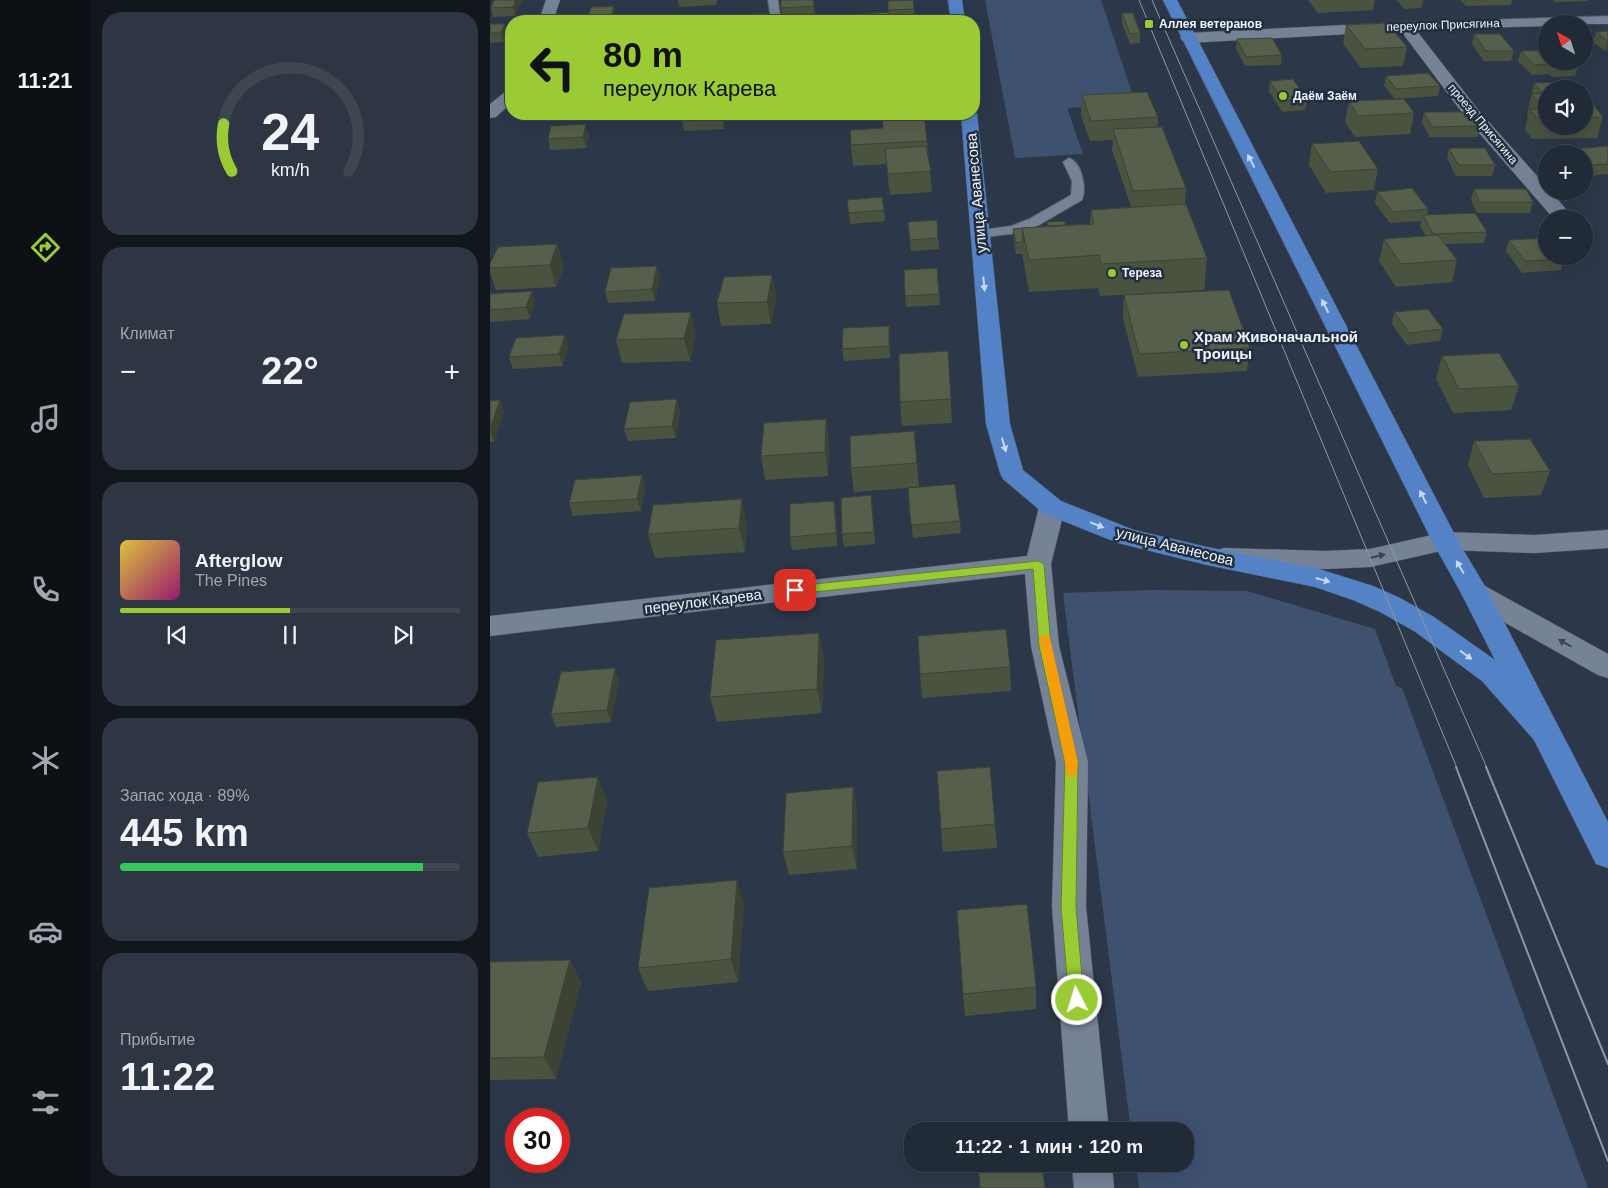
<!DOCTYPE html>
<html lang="ru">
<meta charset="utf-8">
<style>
body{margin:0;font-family:Arial,sans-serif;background:#2d3642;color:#f1f3f6;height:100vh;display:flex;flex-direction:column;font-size:19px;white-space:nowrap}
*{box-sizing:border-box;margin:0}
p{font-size:16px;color:#a2a7ad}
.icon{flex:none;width:28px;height:28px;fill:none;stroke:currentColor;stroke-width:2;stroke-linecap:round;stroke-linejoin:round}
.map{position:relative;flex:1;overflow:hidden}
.details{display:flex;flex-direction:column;gap:12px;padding:12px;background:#12171e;width:400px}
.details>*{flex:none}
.banner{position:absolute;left:15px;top:15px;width:475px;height:105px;border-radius:20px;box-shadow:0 5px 20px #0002,0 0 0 1px #3e4652;background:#9acb35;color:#111;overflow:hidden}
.needle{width:32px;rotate:321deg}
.buttons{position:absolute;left:1048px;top:15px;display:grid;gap:10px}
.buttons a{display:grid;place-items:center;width:55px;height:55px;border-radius:50%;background:#212a37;box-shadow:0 5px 20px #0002,0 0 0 1px #3e4652;font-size:25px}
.speed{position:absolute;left:15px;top:1108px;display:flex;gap:10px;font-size:25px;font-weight:700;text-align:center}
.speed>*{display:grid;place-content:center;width:65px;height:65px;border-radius:50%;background:#212a37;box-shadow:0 5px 20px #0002,0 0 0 1px #3e4652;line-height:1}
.speed .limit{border:8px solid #d22;background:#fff;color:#111}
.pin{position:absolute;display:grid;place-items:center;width:42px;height:42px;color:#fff;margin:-21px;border-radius:10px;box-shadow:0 2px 8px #0006}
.me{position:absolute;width:55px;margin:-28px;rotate:355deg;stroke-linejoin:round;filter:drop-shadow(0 0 4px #0008)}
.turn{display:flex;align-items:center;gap:18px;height:105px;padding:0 15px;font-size:22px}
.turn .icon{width:65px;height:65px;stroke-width:2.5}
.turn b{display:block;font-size:35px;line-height:42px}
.big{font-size:38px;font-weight:600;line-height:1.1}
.details .tile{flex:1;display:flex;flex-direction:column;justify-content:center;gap:8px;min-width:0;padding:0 18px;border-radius:20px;background:#2d3642}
.details .dial{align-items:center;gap:0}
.dial svg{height:130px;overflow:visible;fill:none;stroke:#3e4652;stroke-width:7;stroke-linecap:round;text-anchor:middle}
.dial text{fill:#f1f3f6;stroke:none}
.song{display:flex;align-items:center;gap:15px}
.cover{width:60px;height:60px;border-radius:8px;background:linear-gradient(135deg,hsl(50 70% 55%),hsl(320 70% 35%))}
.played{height:5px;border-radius:2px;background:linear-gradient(90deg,#9acb35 50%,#3e4652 50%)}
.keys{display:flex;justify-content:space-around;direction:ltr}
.heat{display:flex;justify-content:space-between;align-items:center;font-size:28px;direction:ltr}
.charge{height:8px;border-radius:4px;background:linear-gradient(90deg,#34c759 89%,#3e4652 0)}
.trip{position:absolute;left:414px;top:1122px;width:290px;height:50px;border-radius:20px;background:#212a37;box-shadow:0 5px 20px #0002,0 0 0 1px #3e4652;font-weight:600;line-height:50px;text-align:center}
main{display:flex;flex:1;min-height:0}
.tabs{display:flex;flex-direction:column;width:90px;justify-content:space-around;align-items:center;background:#0d1116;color:#a2a7ad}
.tabs .icon{width:35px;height:35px}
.tabs .current{color:#9acb35}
.tabs b{font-size:22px;color:#f1f3f6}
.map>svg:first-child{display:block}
.green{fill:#3e5270}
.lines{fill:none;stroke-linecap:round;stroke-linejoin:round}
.lane-casing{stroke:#4e5764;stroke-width:2}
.street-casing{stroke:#4e5764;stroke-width:1}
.highway-casing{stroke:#4e5764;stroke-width:1}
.lane{fill:#768397;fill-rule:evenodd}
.street{fill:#768397;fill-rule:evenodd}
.highway{fill:#5482c7;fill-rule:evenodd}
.tram-far1{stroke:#8e97a4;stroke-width:1}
.tram{stroke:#8e97a4;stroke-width:2}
.wall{fill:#4a5240}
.shaded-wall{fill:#3c4234}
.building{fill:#565f4b;stroke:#3c4234}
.oneway{fill:#c8d8f0}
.oneway2{fill:#384354}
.route{fill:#9acb35;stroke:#648422}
.slow{fill:#f59e0b}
.poi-dot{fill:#9acb35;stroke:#232e3e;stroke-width:2}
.labels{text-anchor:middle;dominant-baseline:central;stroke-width:5;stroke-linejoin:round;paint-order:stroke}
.far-poi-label{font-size:12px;font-weight:bold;fill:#eff5fe;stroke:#232e3e;text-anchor:start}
.far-street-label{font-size:12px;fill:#eff5fe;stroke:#232e3e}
.street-label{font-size:15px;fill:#eff5fe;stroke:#232e3e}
.poi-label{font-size:15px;font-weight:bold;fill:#eff5fe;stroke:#232e3e;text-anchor:start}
</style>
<main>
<nav class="tabs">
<b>11:21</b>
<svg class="icon current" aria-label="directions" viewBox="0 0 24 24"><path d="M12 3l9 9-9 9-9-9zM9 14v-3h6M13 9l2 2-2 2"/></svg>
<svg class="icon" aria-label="music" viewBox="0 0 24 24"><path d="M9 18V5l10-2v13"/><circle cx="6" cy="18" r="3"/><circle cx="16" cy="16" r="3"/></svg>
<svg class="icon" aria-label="phone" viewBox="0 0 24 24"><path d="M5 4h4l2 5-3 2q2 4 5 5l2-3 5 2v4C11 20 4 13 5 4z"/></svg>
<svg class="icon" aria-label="climate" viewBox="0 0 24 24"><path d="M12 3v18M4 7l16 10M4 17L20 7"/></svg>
<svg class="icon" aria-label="car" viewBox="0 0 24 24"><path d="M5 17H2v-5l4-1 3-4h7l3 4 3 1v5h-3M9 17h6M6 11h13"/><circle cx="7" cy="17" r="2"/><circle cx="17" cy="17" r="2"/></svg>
<svg class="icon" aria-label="filters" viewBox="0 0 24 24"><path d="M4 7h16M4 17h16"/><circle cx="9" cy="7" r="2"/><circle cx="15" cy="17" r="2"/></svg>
</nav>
<section class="details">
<div class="tile dial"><svg viewBox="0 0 100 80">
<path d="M14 69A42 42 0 1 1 86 69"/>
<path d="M14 69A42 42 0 0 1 9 40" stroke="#9acb35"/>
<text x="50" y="56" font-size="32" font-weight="700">24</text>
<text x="50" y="72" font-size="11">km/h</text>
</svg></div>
<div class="tile"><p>Климат</p>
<div class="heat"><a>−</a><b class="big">22°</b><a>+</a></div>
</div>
<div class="tile">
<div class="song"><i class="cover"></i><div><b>Afterglow</b><p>The Pines</p></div></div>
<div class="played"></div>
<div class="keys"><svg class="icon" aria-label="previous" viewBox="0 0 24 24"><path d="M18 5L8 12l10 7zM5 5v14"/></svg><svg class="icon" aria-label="pause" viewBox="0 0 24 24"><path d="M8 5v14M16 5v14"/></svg><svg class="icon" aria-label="next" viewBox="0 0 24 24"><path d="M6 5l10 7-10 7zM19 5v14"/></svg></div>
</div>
<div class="tile"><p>Запас хода · 89%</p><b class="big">445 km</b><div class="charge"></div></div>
<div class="tile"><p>Прибытие</p><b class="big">11:22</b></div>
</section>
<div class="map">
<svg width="1118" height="1188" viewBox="0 0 1118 1188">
<rect width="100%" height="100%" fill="#2c3849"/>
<g class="green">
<polygon points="495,0 611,0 646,105 577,108 593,154 525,158"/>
<polygon points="661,590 757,591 885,629 906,686 912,688 1098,1188 649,1188 646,1164 695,1164 695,1131 641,1131 573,593"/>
</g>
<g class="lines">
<g class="lane-casing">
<g id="lane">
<polygon points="278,0 288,0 291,21 281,21"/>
<path d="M579 158C592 162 597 189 592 200L549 225 528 233 489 238 484 237 482 234 484 231 521 226 539 219 581 195 582 181 573 162Z"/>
</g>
</g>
<g class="street-casing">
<g id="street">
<polygon points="56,0 70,0 63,21 49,21"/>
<polygon points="1118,16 1118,24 1056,24 1056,26 926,30 989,111 1056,186 1056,191 1061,191 1084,219 1064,219 977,119 911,31 698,43 693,41 690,38 693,35 698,33 915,22"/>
<polygon points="21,90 21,103 6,117 0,118 0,104 15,92"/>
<polygon points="562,499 571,501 575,507 561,564 569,646 598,762 596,907 619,1131 579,1131 562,907 566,762 541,646 535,574 287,602 0,636 0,616 537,556 549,507 553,501"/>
<polygon points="1118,530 1118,548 1045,553 955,550 880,567 835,569 734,566 725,563 721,557 725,551 734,548 835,551 880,549 955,532 1045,535"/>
<polygon points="985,583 995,586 1118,654 1118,678 1108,675 975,600 971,593 975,586"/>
<polygon points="582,1164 622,1164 624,1188 584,1188"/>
</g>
</g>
<g class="highway-casing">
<g id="highway">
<polygon points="458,0 472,0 475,21 461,21"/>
<polygon points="673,0 687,0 968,541 999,593 1118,822 1118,868 1106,864 1044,740 992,681 924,631 890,612 863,600 825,587 717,565 628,543 553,513 513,479 510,473 496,424 471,114 484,114 484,110 487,114 520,424 533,470 571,501 644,530 717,547 829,569 883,586 910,598 944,617 1005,660 971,593 942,541"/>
</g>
</g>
<use href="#lane" class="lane"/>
<use href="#street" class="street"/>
<use href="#highway" class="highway"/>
<g class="tram-far1">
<polyline points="649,0 967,768"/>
<polyline points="662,0 997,768"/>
</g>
<g class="tram">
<polyline points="966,767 1118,1161"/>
<polyline points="996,767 1118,1064"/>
</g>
</g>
<g class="wall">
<polygon points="32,0 25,16 3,17 1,8"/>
<polygon points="188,0 227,0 226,5 189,7"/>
<polygon points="324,0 325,16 293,18 291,8"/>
<polygon points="423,0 425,18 400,20 398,1"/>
<polygon points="818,0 885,0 883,10 828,13"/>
<polygon points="907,0 933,0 932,8 914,9"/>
<polygon points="970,0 1022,0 1021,5 976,6"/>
<polygon points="1063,0 1099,0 1099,1 1064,2"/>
<polygon points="632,13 650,33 650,43 640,44 632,23"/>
<polygon points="0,24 18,33 14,42 0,43"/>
<polygon points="856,25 917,47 913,66 871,68 853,44"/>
<polygon points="1118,31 1118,51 1115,51 1103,42 1106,32"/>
<polygon points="1054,33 1056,33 1056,47 1052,42"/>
<polygon points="984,34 1024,51 1021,61 994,61 982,44"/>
<polygon points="1094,34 1103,43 1100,53 1094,53"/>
<polygon points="747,39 792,55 791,65 755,66 746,49"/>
<polygon points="1031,51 1088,66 1085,76 1062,77 1059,74 1042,75 1028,61"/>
<polygon points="896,76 950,86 948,96 905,99 894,86"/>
<polygon points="780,81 817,100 815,110 792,112 779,91"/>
<polygon points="1044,83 1056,89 1056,126 1094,126 1094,93 1113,117 1107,138 1042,139 1035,129 1038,117 1037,114"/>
<polygon points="592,95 668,117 668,127 696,188 695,204 717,258 714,290 610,296 608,288 539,292 533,259 533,254 526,254 524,240 523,229 557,226 557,222 576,225 600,224 601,210 641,207 622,150 623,140 600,141 591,116"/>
<polygon points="859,101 924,113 920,134 865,137 855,122"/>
<polygon points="934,112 990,126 988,137 940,137 932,123"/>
<polygon points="235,114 234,129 194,131 192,121"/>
<polygon points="99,134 96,148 60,150 58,139"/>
<polygon points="437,141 442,192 400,195 396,164 363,166 361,145"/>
<polygon points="822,144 888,169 884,190 836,193 819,165"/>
<polygon points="1118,146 1118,174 1097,176 1094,172 1094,154 1082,154 1084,149"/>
<polygon points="959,148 1005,165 1002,176 966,176 957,158"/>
<polygon points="984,189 1043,202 1040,213 987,213 981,200"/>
<polygon points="887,192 938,209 937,215 997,232 994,243 956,244 967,260 962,282 906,287 889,261 894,239 936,236 930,226 931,221 900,223 885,203"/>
<polygon points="357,200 394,210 395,221 360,224"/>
<polygon points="418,222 448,238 449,249 421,251"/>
<polygon points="1019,240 1074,259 1071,270 1032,273 1016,251"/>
<polygon points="67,244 74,266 66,287 6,290 0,273 0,264"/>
<polygon points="447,268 450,305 416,307 415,296"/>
<polygon points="282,275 286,298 281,324 231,326 227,303"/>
<polygon points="170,277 165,301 118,303 115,292"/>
<polygon points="42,291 45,303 40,319 0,322 0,294"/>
<polygon points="634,295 760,348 757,371 648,377 633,318"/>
<polygon points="904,312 953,329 950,341 917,345 902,324"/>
<polygon points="75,335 78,347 73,366 23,369 19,357"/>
<polygon points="206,335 200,361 132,363 126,340"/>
<polygon points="400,337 400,358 354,361 352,349"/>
<polygon points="458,351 462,423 412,426 410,402"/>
<polygon points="952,356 1029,386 1021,410 963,413 946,379"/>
<polygon points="10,400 14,412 4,442 0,442 0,401"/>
<polygon points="190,411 186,438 138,441 134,429"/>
<polygon points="336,419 339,442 338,476 275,480 271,456"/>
<polygon points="424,431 429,487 364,492 361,468"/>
<polygon points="984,441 1060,471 1051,495 994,498 978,465"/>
<polygon points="152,475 155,487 151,511 83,516 79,503"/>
<polygon points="418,488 470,521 471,533 423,538"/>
<polygon points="381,495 385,544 354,547 352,534"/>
<polygon points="346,513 347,546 302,550 300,537"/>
<polygon points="257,523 255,552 165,558 158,534"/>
<polygon points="334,657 332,713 227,722 220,697"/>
<polygon points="520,667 521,691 432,698 430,674"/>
<polygon points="129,680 121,722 66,727 61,714"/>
<polygon points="363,787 367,811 367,869 299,875 293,852"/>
<polygon points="117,801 108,851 48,857 37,833"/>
<polygon points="505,824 507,848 453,852 451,829"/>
<polygon points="254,904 248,982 158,991 148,968"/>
<polygon points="80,960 91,983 66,1079 0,1080 0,962"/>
<polygon points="546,987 546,1009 475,1016 473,994"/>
</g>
<g class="shaded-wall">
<polygon points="26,0 32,0 25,16 23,7"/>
<polygon points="124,6 126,15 125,21 121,21"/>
<polygon points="15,24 18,33 14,42 11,33"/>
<polygon points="1118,41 1118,51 1115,51"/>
<polygon points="233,114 235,114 234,129 232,119"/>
<polygon points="96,124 99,134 96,148 93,137"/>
<polygon points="67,244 74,266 66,287 60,265"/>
<polygon points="167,266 170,277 165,301 162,289"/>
<polygon points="282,275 286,298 281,324 277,302"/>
<polygon points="42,291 45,303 40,319 36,307"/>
<polygon points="201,312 206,335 200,361 194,338"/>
<polygon points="399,326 400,337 400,358 399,346"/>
<polygon points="75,335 78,347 73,366 69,354"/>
<polygon points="187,399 190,411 186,438 182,426"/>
<polygon points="10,400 14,412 4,442 0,429"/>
<polygon points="336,419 339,442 338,476 335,452"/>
<polygon points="152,475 155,487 151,511 147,499"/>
<polygon points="381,495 383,507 385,544 384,532"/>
<polygon points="252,499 257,523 255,552 249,528"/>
<polygon points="344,501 346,513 347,546 346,533"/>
<polygon points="329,633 334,657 332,713 327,689"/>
<polygon points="125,668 129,680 121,722 117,710"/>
<polygon points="108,777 117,801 108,851 98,828"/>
<polygon points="363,787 367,811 367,869 362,846"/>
<polygon points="247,880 254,904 248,982 241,959"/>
<polygon points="80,960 91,983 66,1079 54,1057"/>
</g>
<g class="building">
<polygon points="4,0 26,0 23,7 1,8"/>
<polygon points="291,0 323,0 324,6 291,8"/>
<polygon points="423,0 424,9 398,10 398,1"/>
<polygon points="124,6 120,21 97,21 101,7"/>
<polygon points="399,12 400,21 356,21 355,15"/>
<polygon points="275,13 275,21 246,21 246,15"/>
<polygon points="632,13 643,13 650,33 640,34"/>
<polygon points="242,20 242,21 217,21"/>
<polygon points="897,23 917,47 875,49 856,25"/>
<polygon points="0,24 15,24 11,33 0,33"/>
<polygon points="1118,31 1118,41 1106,32"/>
<polygon points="984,34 1010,34 1024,51 996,51"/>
<polygon points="1094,34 1103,43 1094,43"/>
<polygon points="782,38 792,55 756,57 747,39"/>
<polygon points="1056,50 1056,61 1083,61 1088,66 1064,67 1061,64 1044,65 1031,51"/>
<polygon points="938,73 950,86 906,89 896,76"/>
<polygon points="803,79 817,100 793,101 780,81"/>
<polygon points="1083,82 1090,89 1056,89 1056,93 1053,94 1044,83"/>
<polygon points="657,92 668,117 601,121 592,95"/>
<polygon points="1056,93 1056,118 1047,118 1040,109 1053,109 1042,94"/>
<polygon points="1094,93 1113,117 1094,118"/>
<polygon points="914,99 924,113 868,116 859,101"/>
<polygon points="934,112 981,112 990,126 942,127"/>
<polygon points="193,114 233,114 232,119 192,121"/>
<polygon points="414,114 434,114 437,141 361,145 360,130 393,128 392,115"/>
<polygon points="96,124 93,137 58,139 61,126"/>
<polygon points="672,127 696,188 643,191 623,129"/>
<polygon points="869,141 888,169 840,172 822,144"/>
<polygon points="436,146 441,171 398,174 395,149"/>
<polygon points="1118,146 1118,164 1101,165 1094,158 1094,154 1089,154 1084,149"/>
<polygon points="959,148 995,148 1005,165 968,165"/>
<polygon points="922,188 938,209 903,212 887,192"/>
<polygon points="984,189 1036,189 1043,202 990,202"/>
<polygon points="392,197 394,210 359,213 357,200"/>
<polygon points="696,204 717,258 611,264 609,255 539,260 532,228 604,224 601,210"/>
<polygon points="985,213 997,232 943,234 933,215"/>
<polygon points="447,220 448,238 420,240 418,222"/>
<polygon points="574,221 576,225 558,226 557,222"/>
<polygon points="532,228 533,242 526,243 523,229"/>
<polygon points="948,235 967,260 911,264 894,239"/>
<polygon points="1056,238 1056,256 1072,256 1074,259 1035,261 1019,240"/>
<polygon points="67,244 60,265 0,268 0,264 8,247"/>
<polygon points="167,266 162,289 115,292 121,268"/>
<polygon points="447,268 449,294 415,296 414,270"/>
<polygon points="282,275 277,302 227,303 234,277"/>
<polygon points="739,290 760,348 649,354 634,295"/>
<polygon points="42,291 36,307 0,310 0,294"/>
<polygon points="938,309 953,329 919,333 904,312"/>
<polygon points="201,312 194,338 126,340 134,314"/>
<polygon points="399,326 399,346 352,349 353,328"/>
<polygon points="75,335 69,354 19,357 26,338"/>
<polygon points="458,351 461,399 410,402 409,354"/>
<polygon points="1009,353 1029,386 969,389 952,356"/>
<polygon points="187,399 182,426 134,429 140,402"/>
<polygon points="10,400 0,429 0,401"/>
<polygon points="336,419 335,452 271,456 274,423"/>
<polygon points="424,431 427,463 361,468 360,436"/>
<polygon points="1040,439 1060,471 1002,474 984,441"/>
<polygon points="152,475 147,499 79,503 85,480"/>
<polygon points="465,484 470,521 421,525 418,488"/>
<polygon points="381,495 384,532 352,534 351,498"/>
<polygon points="252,499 249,528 158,534 163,505"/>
<polygon points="344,501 346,533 300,537 300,504"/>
<polygon points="516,629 520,667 430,674 428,636"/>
<polygon points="329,633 327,689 220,697 226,640"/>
<polygon points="125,668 117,710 61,714 71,672"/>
<polygon points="500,767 505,824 451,829 447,771"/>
<polygon points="108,777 98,828 37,833 48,782"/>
<polygon points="363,787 362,846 293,852 296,793"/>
<polygon points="247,880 241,959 148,968 159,888"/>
<polygon points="537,904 546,987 473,994 467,910"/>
<polygon points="80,960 54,1057 0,1058 0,962"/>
<polygon points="547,1128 547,1131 523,1131"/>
<polygon points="488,1164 552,1164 555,1188 490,1188"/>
</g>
<defs><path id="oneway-solid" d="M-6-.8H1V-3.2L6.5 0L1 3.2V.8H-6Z" transform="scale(1.25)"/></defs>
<g class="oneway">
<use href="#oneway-solid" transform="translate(761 161) rotate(-118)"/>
<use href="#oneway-solid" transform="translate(494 284) rotate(84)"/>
<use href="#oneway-solid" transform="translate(835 306) rotate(-117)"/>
<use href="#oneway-solid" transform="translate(514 445) rotate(74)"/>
<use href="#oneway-solid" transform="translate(933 497) rotate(-117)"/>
<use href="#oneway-solid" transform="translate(607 525) rotate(22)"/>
<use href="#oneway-solid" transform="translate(970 567) rotate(-120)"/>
<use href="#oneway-solid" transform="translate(833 580) rotate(16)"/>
<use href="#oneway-solid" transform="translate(976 655) rotate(36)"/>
</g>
<g class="oneway2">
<use href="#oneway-solid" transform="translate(888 556) rotate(-13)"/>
<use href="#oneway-solid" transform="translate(1075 643) rotate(-151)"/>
</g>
<polygon class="route" points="548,561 554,564 561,646 588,762 586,907 594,1000 592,1005 587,1007 582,1005 579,1000 571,907 575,762 549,646 543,569 305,594 299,590 305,586"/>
<polygon class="slow" points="555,634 560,638 588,762 586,775 582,777 577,775 575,762 549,638"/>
<g class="poi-dot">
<rect x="654" y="19" width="10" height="10" rx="2.5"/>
<circle cx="793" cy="96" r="5"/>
<circle cx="622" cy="273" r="5"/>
<circle cx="694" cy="345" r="5"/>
</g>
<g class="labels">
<g class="far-poi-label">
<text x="669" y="24">Аллея ветеранов</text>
<text x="803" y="96">Даём Заём</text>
<text x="632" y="273">Тереза</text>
</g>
<g class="far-street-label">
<text transform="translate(953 25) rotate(-2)">переулок Присягина</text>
<text transform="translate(993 124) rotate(50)">проезд Присягина</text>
</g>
<g class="street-label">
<text transform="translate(486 193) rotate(-95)">улица Аванесова</text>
<text transform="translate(685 546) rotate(14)">улица Аванесова</text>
<text transform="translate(213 601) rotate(-7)">переулок Карева</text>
</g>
<g class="poi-label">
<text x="704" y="336">Храм Живоначальной<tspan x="704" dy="17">Троицы</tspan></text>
</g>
</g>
</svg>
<div class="buttons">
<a><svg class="needle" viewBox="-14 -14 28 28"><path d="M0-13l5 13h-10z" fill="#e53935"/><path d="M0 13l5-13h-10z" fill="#a2a7ad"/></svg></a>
<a><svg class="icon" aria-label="sound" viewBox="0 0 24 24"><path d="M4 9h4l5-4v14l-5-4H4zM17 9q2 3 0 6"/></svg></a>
<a>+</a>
<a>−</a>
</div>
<div class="speed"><div class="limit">30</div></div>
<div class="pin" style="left:305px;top:590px;background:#d93025"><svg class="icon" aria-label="arrive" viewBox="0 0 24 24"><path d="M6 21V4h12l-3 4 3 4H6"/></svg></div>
<svg class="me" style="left:587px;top:1000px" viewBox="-20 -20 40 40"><circle r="17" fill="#9acb35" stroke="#fff" stroke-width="3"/><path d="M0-11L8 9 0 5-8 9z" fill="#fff"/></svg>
<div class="trip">11:22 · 1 мин · 120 m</div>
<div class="banner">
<div class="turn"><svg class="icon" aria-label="left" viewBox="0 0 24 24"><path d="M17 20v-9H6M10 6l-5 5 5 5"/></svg><div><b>80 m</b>переулок Карева</div></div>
</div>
</div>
</main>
